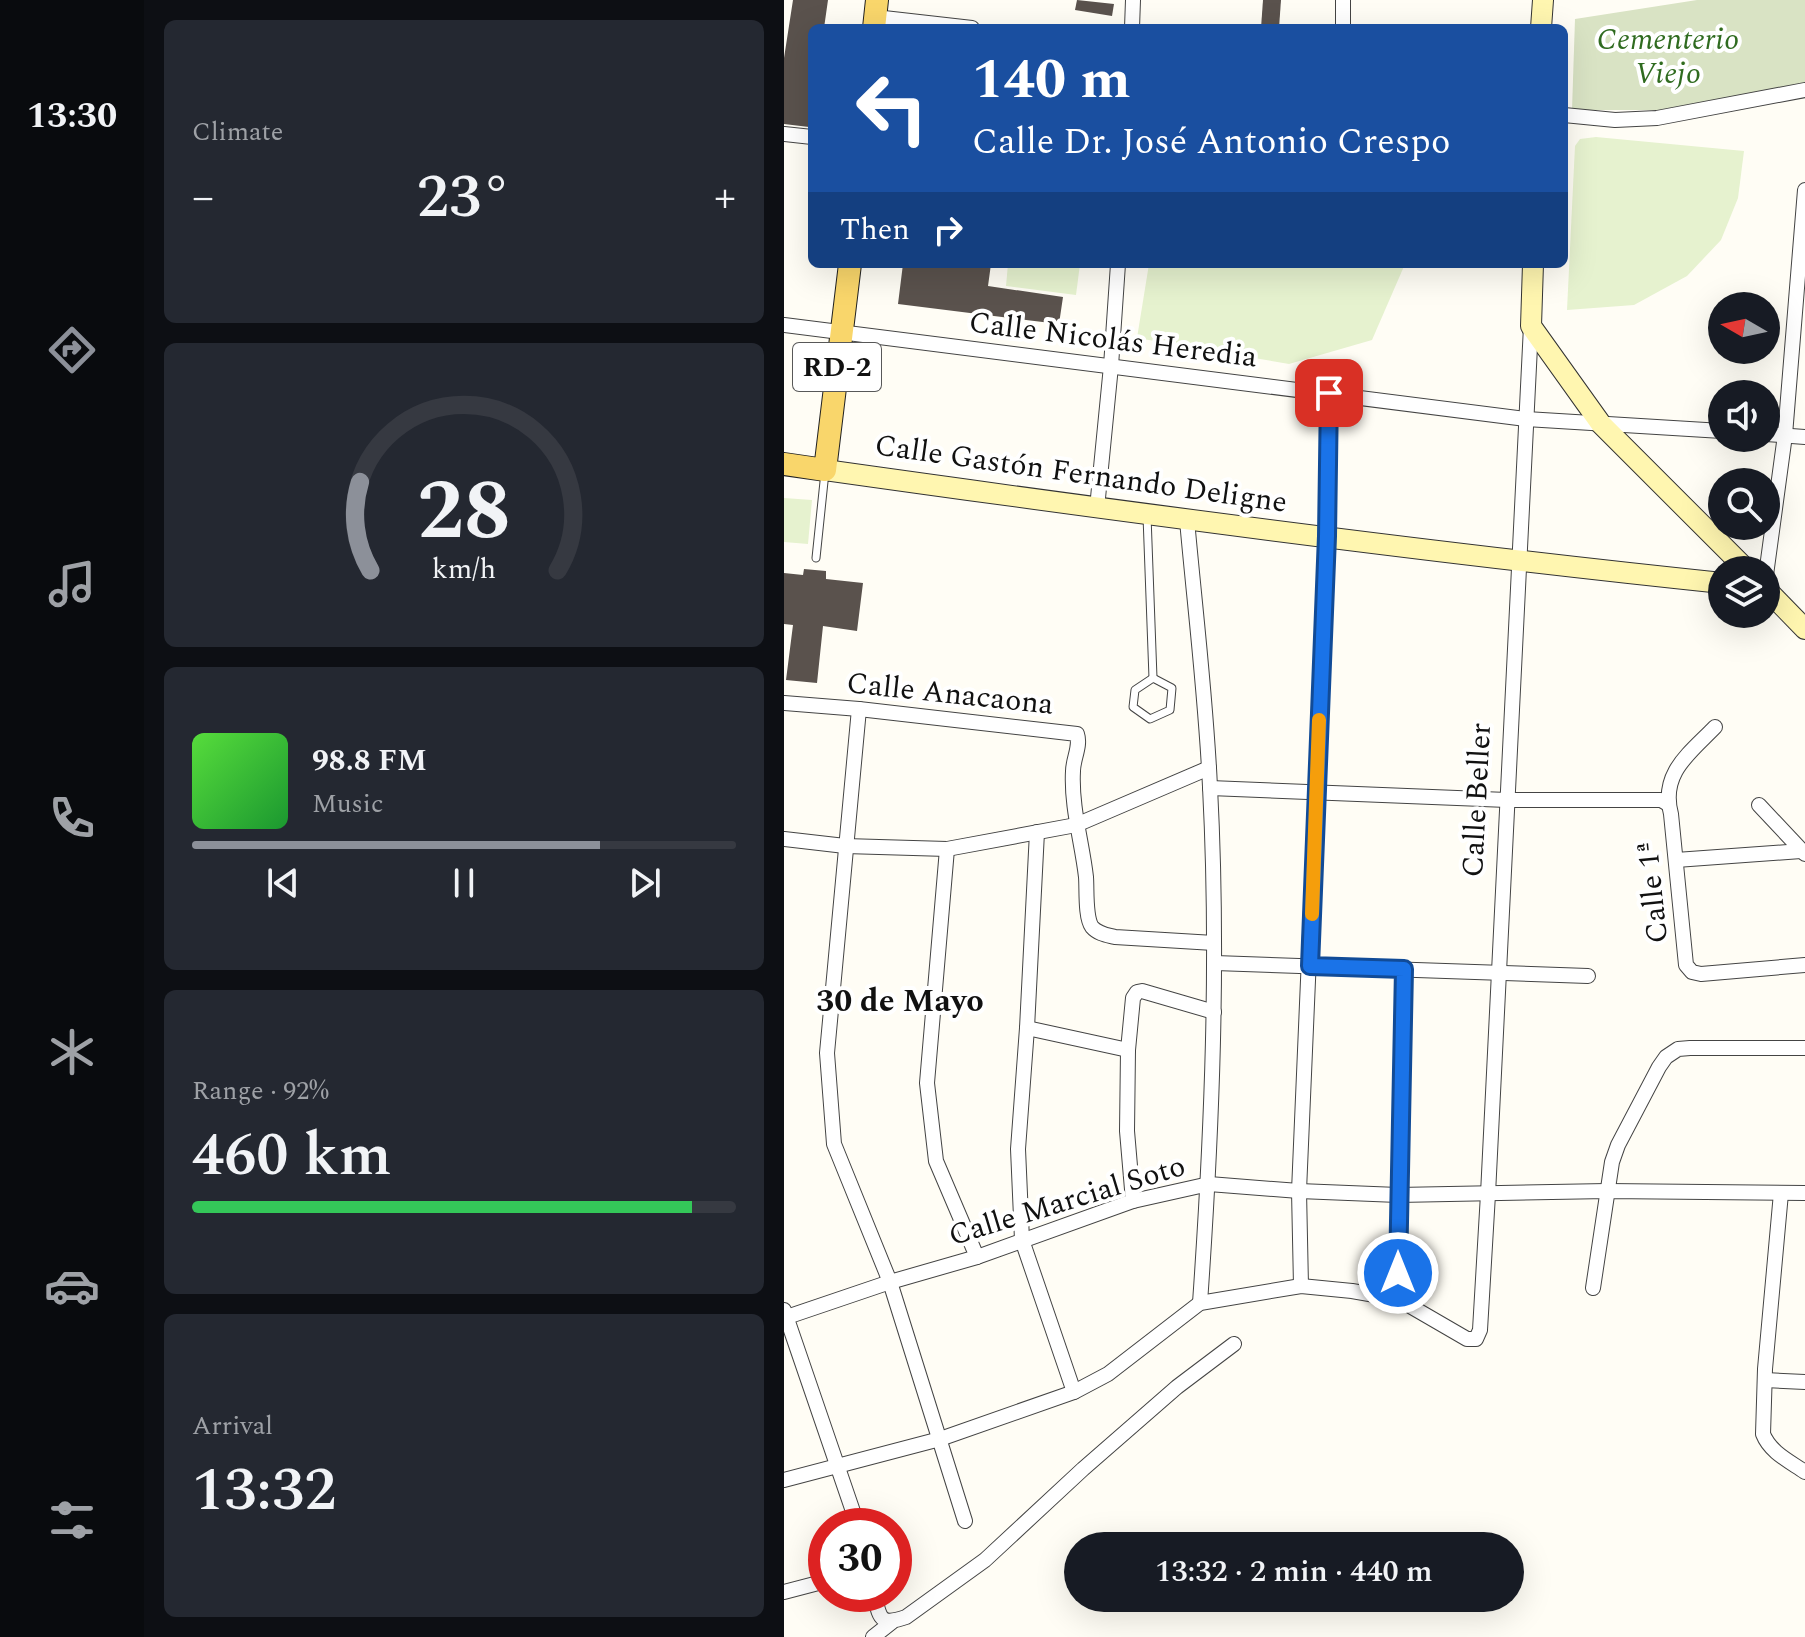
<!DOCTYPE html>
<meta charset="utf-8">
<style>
body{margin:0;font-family:Spectral,serif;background:#242831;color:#f1f3f6;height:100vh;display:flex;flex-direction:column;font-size:30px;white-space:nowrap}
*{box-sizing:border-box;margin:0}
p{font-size:26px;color:#9ea1a6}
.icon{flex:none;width:44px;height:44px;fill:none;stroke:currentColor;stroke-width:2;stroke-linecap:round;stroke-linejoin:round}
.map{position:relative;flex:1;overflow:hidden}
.side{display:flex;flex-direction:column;gap:20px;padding:20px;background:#0d0f14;width:640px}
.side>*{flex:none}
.guide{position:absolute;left:24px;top:24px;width:760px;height:244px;border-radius:12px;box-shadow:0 8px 32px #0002;background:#1a4fa0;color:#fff;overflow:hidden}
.needle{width:52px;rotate:279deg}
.controls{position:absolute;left:924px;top:292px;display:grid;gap:16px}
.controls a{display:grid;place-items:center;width:72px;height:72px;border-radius:50%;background:#171b24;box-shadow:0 8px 32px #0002;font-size:40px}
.speed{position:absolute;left:24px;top:1508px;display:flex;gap:16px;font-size:40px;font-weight:700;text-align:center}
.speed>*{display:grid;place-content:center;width:104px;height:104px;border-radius:50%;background:#171b24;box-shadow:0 8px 32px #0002;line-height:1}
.speed .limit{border:12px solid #d22;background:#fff;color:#111}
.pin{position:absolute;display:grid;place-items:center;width:68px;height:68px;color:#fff;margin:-34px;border-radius:16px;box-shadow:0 4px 12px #0006}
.me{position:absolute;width:88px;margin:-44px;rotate:0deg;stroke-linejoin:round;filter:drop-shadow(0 0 6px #0008)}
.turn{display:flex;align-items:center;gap:28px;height:168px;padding:0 32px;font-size:36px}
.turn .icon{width:104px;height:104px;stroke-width:2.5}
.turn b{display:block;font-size:56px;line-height:68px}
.then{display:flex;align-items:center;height:76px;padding:0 32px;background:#0003;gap:16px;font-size:30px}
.big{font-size:60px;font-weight:600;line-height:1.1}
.side .card{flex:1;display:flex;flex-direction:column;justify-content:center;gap:12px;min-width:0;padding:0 28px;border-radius:12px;background:#242831}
.side .dial{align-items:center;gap:0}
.dial svg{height:208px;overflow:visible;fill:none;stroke:#363941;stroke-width:7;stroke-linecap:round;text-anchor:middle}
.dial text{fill:#f1f3f6;stroke:none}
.song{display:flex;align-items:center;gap:24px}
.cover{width:96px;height:96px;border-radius:12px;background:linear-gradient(135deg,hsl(110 70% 55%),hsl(130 70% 35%))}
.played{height:8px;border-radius:4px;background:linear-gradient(90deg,#8c9099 75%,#363941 75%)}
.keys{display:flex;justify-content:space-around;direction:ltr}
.heat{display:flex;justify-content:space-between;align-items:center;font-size:44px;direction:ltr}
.charge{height:12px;border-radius:6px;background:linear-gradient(90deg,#34c759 92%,#363941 0)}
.trip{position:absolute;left:280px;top:1532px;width:460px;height:80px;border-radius:40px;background:#171b24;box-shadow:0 8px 32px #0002;font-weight:600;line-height:80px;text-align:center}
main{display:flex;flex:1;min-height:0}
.tabs{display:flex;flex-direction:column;width:144px;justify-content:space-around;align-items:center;background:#090b0e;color:#9ea1a6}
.tabs .icon{width:56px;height:56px}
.tabs .current{color:#8c9099}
.tabs b{font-size:36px;color:#f1f3f6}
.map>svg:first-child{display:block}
.cemetery{fill:#d9e3c4}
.pitch{fill:#e6f2cf}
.building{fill:#5a524d}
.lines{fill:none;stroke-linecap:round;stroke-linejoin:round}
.lane-casing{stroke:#444;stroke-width:9}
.street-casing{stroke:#444;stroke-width:16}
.secondary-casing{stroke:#333;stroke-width:22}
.primary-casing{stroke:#222;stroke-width:24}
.lane{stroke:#fff;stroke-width:7}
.street{stroke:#fff;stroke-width:14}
.secondary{stroke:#fff6b0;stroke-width:20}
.primary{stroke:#f9d66b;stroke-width:22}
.route-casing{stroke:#114b97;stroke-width:20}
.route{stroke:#1a73e8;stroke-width:14}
.slow{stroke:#f59e0b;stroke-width:14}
.labels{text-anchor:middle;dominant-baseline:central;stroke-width:8;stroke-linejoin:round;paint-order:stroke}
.shield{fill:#fff;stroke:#585858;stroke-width:2}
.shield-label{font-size:28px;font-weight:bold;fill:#111}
.park-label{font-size:30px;font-style:italic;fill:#2f6b1f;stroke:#fff}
.street-label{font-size:30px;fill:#111;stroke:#fff}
.neighbourhood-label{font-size:32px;font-weight:bold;fill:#111;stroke:#fff}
</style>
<main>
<nav class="tabs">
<b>13:30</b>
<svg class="icon current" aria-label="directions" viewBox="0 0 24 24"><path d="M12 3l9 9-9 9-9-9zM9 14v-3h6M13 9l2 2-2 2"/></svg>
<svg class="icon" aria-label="music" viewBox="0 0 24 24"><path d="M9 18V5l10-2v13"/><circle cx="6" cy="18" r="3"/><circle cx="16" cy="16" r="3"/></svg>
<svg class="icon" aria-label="phone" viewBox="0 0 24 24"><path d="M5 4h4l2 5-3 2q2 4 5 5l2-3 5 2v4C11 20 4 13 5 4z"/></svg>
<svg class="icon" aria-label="climate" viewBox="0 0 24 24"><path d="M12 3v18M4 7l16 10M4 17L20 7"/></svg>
<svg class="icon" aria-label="car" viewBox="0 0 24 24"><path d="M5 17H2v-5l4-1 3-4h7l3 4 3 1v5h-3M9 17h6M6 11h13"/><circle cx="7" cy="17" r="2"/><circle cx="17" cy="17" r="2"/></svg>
<svg class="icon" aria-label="filters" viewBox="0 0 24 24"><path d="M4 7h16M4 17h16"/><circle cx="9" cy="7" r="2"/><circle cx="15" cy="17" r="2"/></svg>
</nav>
<section class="side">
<div class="card"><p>Climate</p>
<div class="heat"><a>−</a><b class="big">23°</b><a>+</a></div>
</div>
<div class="card dial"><svg viewBox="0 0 100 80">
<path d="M14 69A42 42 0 1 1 86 69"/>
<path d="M14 69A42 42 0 0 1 10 35" stroke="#8c9099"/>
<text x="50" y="56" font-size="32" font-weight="700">28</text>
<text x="50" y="72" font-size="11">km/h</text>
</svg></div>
<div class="card">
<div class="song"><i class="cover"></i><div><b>98.8 FM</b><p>Music</p></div></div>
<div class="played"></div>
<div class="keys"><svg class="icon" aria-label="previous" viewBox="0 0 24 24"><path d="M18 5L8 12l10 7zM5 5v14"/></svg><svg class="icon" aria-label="pause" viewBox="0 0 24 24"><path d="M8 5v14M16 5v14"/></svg><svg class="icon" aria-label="next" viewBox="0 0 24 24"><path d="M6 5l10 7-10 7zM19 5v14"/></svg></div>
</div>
<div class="card"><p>Range · 92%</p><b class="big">460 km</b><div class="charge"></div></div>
<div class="card"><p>Arrival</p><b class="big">13:32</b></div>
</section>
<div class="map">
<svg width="1021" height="1637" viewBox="0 0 1021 1637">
<rect width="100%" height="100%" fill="#fffdf5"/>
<polygon class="cemetery" points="913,0 1021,0 1021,85 886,110 788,110 791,19"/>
<g class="pitch">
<polygon points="812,137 960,151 954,198 937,240 903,276 850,305 783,310 791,146 796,139"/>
<polygon points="224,264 296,264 292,295 222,286"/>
<polygon points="365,264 621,264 588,340 505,364 353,338"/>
<polygon points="0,498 28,500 24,544 0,542"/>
</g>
<g class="building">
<polygon points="9,0 44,0 40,28 28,28 28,105 25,127 0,124 0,58"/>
<polygon points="293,0 330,4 328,16 291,10"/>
<polygon points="479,0 497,0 495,28 477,28"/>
<polygon points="119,264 207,264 204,286 279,297 275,324 114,304"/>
<polygon points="20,569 42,571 42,579 79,583 73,631 39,626 33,683 2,680 9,625 0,624 0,573 19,575"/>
</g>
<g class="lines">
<g class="lane-casing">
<g id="lane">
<polyline points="363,516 369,678"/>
<polyline points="32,558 41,472"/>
<polygon points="369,678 388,688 386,710 366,719 349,707 351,690"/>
</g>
</g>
<g class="street-casing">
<g id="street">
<polyline points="91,17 188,28"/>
<polyline points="348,28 349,0"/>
<polyline points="559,28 559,0"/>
<polyline points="780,115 831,120 873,118 1021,90"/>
<polyline points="0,134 28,137"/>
<polyline points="0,325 742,419 938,431"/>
<polyline points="982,434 1021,437"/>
<polyline points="313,508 327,366 334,264"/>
<path d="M403 520C411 609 422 698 426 787 435 959 428 1131 416 1303"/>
<polyline points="982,575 1001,435 1021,190"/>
<path d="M0 703 75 709 293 734C297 746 289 759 289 771 287 807 298 842 302 877 303 890 301 917 308 927 314 934 323 935 331 937L430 943"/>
<polyline points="75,709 43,1053 50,1144 106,1282 181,1521"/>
<path d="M931 727C906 753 876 773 887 814L902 965 908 972 917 974 1021 965"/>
<polyline points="426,788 723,800 877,800 884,804"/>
<polyline points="975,805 1021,854"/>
<polyline points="253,832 243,1028 234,1149 238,1240 290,1392"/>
<polyline points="0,839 61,846 163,849 292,825 425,768"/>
<polyline points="163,849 143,1083 152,1161 193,1257"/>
<polyline points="892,860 1017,851"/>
<polyline points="431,963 804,976"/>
<polyline points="243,1028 344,1050"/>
<path d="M997 1193 981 1369 979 1434C986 1452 1005 1461 1021 1472"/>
<polyline points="349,1201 343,1131 344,1050 349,998 353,992 358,991 430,1012"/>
<polyline points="517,1286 515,1191 543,536 545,393"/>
<polyline points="809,1288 828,1162 834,1145 875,1067 882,1057 894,1049 906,1048 1021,1048"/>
<polyline points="614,1299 620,969"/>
<polyline points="0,1310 74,1526"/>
<polyline points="0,1318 106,1282 193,1257 349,1201 425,1184 515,1191 614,1195 823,1191 1021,1193"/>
<polyline points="981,1380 1021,1382"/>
<polyline points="0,1480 156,1439 290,1392 324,1374 416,1303 517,1286 568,1291 614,1299 683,1339 692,1339 696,1330 704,1194 747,326"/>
<polyline points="0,1592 42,1581"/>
<path d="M90 1594C96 1618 95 1626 122 1617L201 1560 299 1469 393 1387 450 1344"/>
<polyline points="89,1637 108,1622"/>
</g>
</g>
<g class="secondary-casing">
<g id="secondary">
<polyline points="757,28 759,0"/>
<polyline points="749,264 747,326 817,424 963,570"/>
<path d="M41 470C339 512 638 552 938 583"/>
<polyline points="982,589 1021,629"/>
</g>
</g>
<g class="primary-casing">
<g id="primary">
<polyline points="90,28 93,0"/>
<polyline points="0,464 41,470 66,264"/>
</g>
</g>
<use href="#lane" class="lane"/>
<use href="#street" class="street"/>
<use href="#secondary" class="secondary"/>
<use href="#primary" class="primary"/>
</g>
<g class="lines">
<g class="route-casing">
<polyline id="route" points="545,393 543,536 526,966 620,969 614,1273"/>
</g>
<use href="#route" class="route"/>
<polyline class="slow" points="528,914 535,720"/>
</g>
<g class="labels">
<rect class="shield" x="9" y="343" width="88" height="48" rx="6"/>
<g class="shield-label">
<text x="53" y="367">RD-2</text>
</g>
<g class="park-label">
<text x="884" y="40">Cementerio<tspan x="884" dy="34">Viejo</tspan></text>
</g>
<g class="street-label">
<text transform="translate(329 340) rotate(7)">Calle Nicolás Heredia</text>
<text transform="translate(297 474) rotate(8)">Calle Gastón Fernando Deligne</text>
<text transform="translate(166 694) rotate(6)">Calle Anacaona</text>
<text transform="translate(693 800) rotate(-87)">Calle Beller</text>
<text transform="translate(869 892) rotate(-96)">Calle 1ª</text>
<text transform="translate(283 1201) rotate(-17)">Calle Marcial Soto</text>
</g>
<g class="neighbourhood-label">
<text x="116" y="1001">30 de Mayo</text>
</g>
</g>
</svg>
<div class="controls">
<a><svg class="needle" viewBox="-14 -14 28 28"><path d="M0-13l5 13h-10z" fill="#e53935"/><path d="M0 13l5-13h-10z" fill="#9ea1a6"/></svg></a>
<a><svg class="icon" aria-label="sound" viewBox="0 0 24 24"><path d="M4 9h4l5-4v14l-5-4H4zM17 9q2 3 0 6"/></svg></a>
<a><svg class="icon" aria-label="search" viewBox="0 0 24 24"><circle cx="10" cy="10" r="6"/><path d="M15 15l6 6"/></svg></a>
<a><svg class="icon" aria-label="layers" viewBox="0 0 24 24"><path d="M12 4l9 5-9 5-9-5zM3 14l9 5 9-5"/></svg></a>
</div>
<div class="speed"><div class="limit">30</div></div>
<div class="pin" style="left:545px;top:393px;background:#d93025"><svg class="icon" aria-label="arrive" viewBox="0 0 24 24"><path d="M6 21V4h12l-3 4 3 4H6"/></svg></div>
<svg class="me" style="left:614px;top:1273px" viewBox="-20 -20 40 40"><circle r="17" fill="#1a73e8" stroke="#fff" stroke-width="3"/><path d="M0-11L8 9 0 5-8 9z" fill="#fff"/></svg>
<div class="trip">13:32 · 2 min · 440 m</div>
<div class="guide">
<div class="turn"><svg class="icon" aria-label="left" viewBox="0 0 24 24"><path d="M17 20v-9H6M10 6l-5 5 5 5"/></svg><div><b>140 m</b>Calle Dr. José Antonio Crespo</div></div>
<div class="then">Then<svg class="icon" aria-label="right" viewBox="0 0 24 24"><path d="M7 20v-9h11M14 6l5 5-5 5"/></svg></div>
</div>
</div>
</main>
